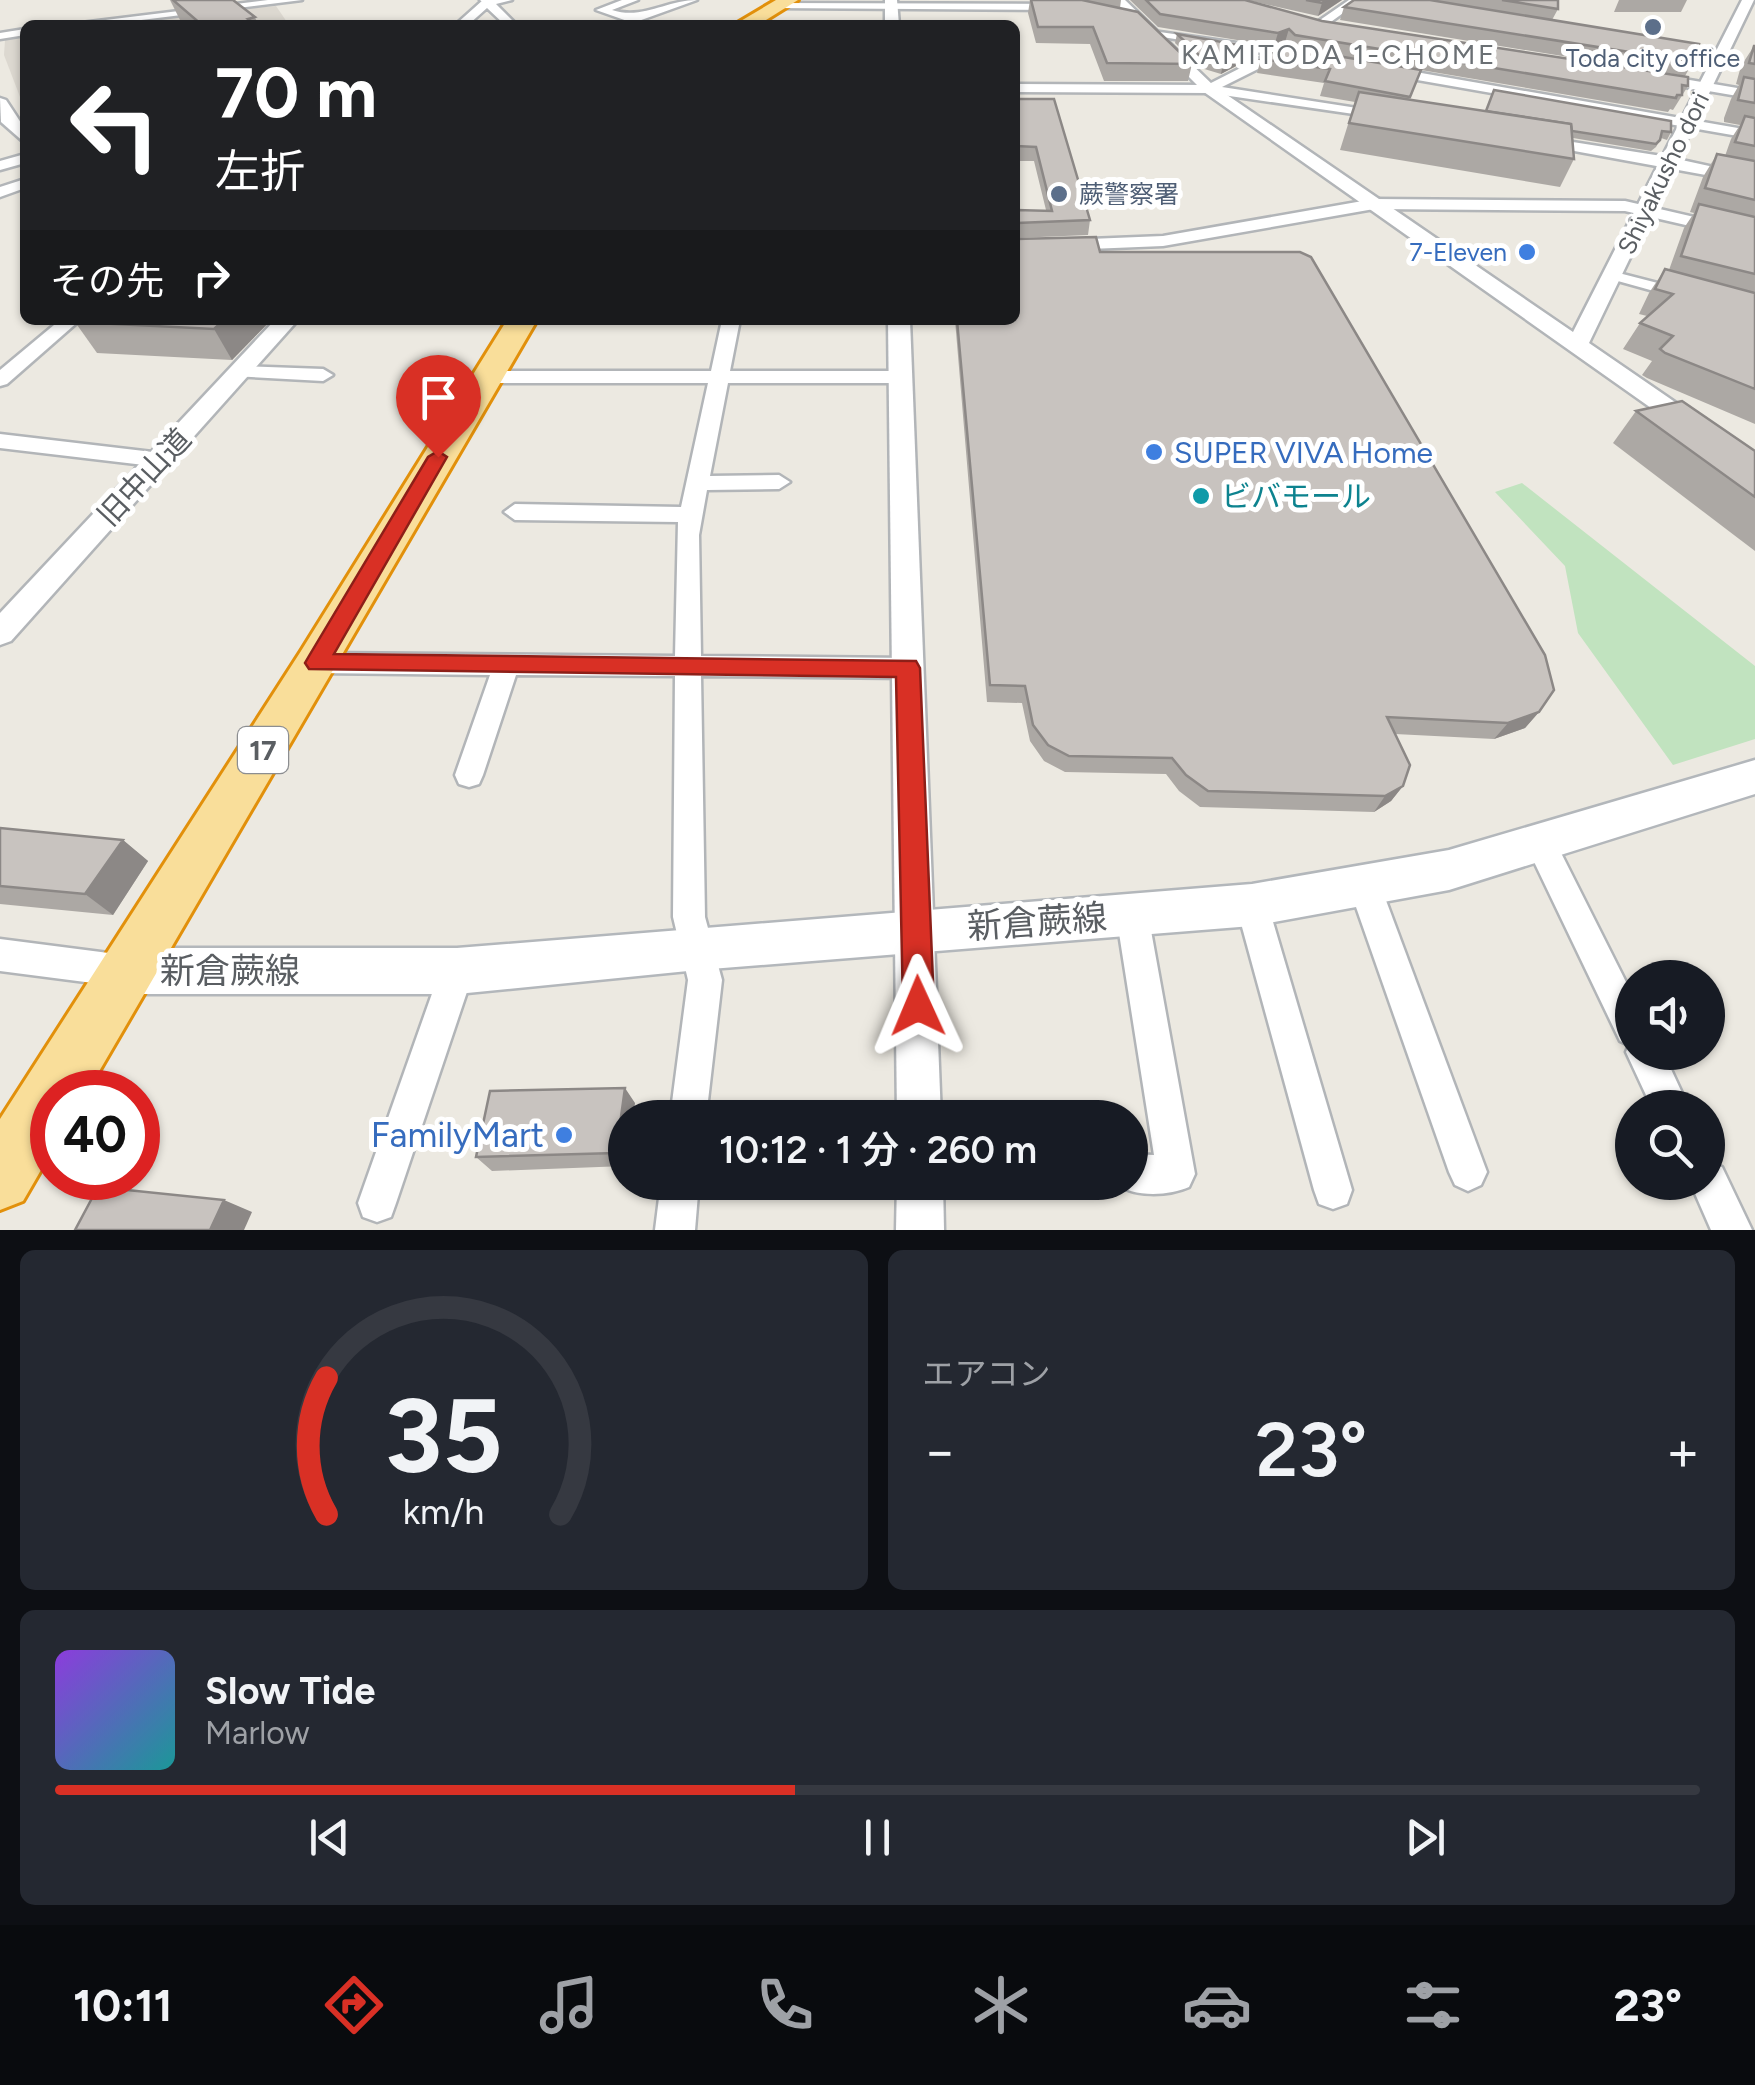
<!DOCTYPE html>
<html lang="ja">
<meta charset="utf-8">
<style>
body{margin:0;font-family:Figtree,"Noto Sans JP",sans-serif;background:#242831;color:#f1f3f6;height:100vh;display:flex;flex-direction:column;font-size:38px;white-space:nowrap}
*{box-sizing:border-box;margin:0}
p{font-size:32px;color:#9ea1a6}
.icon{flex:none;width:55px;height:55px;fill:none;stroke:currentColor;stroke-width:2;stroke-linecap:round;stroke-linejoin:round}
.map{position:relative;height:1230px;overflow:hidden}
.side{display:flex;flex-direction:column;gap:20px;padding:20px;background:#0d0f14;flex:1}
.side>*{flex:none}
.guide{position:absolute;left:20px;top:20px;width:1000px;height:305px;border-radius:15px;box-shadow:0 2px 8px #0004;background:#202124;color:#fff;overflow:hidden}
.tools{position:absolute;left:1615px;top:960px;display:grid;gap:20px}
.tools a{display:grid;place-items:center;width:110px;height:110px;border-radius:50%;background:#171b24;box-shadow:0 2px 8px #0004;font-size:50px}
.speed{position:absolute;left:30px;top:1070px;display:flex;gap:20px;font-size:50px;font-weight:700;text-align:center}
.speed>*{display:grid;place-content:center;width:130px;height:130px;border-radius:50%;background:#171b24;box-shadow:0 2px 8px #0004;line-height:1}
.speed .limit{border:15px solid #d22;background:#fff;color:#111}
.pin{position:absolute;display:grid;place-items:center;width:85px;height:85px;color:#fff;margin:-102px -42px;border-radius:50% 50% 50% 0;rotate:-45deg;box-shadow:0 0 10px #0007}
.pin .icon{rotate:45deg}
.me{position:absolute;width:110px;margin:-55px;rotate:359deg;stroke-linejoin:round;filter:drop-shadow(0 0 8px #0008)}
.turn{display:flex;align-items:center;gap:35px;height:210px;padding:0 30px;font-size:45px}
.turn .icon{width:130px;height:130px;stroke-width:2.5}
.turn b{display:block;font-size:70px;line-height:85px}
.then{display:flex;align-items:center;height:95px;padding:0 30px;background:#0003;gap:20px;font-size:38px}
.big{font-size:75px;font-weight:600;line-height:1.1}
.side .widget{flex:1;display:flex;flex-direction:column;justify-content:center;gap:15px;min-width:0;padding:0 35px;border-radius:15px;background:#242831}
.side .dial{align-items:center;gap:0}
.dial svg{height:260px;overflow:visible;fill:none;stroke:#363941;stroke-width:7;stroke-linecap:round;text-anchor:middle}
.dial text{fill:#f1f3f6;stroke:none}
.song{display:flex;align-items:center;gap:30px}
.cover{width:120px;height:120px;border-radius:15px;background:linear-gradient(135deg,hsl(270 70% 55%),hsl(180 70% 35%))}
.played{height:10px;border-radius:5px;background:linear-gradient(90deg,#d93025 45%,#363941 45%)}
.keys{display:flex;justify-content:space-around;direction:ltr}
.heat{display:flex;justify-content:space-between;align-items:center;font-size:55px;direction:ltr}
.side .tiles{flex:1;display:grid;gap:20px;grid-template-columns:1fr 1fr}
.widget:last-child{grid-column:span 2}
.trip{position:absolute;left:608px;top:1100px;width:540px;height:100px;border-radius:50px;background:#171b24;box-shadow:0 2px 8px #0004;font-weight:600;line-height:100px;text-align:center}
.tab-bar{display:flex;height:160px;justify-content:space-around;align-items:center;background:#090b0e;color:#9ea1a6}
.tab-bar .icon{width:70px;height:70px}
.tab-bar .current{color:#d93025}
.tab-bar b{font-size:45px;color:#f1f3f6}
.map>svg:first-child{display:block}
.education{fill:#dcd8d0}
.green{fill:#c1e3bf}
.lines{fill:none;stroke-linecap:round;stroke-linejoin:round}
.minor-casing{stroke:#b2b5b8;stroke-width:5}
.tertiary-casing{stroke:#b2b5b8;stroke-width:5}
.secondary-casing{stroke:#b3b7bb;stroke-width:5}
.trunk-casing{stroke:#e2900b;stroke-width:6}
.minor{fill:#fff;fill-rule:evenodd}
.tertiary{fill:#fff;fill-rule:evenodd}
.secondary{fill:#fff;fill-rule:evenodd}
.trunk{fill:#f9de9a;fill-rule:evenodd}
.wall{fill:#aca8a4}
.shaded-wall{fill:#8c8886}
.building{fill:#c8c3bf;stroke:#8c8886;stroke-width:2.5}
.route{fill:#d93025;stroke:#8d1f18;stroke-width:2.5}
.service-dot{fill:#5c6f8a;stroke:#fff;stroke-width:4}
.shop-dot{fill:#3f7fe0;stroke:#fff;stroke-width:4}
.culture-dot{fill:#0f9aa8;stroke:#fff;stroke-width:4}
.labels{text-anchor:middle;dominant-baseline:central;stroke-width:10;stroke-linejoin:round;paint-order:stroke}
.far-service-label{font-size:25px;fill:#4e5e75;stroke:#fff}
.far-street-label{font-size:25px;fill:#5a5e62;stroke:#fff}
.far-shop-label{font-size:25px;fill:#366cbe;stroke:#fff;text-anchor:end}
.far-neighbourhood-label{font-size:28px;letter-spacing:2.5px;fill:#6b7074;stroke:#fff}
.shield{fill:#fff;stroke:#8c8e91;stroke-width:2.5}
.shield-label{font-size:28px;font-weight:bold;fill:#5a5e62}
.shop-label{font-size:30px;fill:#366cbe;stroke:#fff;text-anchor:start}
.street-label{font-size:30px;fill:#5a5e62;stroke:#fff}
.culture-label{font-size:30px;fill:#0d838f;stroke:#fff;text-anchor:start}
.near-street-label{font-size:35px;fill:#5a5e62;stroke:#fff}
.near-shop-label{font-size:35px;fill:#366cbe;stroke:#fff;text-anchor:end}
</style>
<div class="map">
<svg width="1755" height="1230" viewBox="0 0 1755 1230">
<rect width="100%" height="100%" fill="#ece9e1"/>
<g class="education">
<polygon points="276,6 289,25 96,25 142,18"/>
<polygon points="25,36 25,110 4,55 5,40"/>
</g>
<polygon class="green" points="1522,483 1755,666 1755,739 1673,765 1578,633 1565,566 1495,492"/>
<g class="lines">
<g class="minor-casing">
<g id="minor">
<polygon points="268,0 302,0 101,25 65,25"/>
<polygon points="483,0 512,0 496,4 517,25 505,25 487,8 468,25 455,25"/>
<path d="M622 0H638L612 10C643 20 666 0 697 0L633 23 596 10Z"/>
<polygon points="1349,0 1361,0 1291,51 1312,54 1312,60 1282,57 1222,87 1383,112 1390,116 1388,119 1209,93 1015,92 1015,84 1207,85 1268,54 1150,35 1146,30 1278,49"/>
<polygon points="777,3 1063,4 1068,7 1063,10 773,8"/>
<polygon points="25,29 25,35 0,39 0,33"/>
<polygon points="1667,42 1721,51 1727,55 1721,59 1663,48"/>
<polygon points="1387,67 1755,131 1755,139 1383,74"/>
<polygon points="1654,74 1755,91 1755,99 1650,81 1648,78"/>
<polygon points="1541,137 1668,157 1755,176 1755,184 1536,144 1534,141"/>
<polygon points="25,154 25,163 0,170 0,161"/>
<polygon points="25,179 25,188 0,197 0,187"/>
<polygon points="1374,199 1625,201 1755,231 1755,241 1625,211 1374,209 1163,246 1015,252 1015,242 1163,236"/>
<polygon points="1607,270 1755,308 1755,319 1607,278"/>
<polygon points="60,320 80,320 7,384 0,386 0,370"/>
<polygon points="722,320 740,320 730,371 900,371 910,377 900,383 728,383 710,476 779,475 790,482 779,489 707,490 699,535 701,656 908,658 917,661 921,668 917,675 908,678 701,676 705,917 722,980 706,1118 670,1118 688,980 673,917 675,676 516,675 483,775 479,784 469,787 459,784 455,775 490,675 317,673 308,670 304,663 308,656 317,653 675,656 678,522 515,520 504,512 515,504 681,507 708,383 486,383 476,377 486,371 711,371"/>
<polygon points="240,366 323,369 333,375 323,381 233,376 230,372"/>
<polygon points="0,434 161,453 172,460 161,467 0,448"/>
<polygon points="1541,831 1552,835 1632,994 1632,1052 1663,1052 1689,1108 1652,1108 1626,1052 1629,1045 1620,1041 1526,845 1530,835"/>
<polygon points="1365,872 1376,877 1381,887 1487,1172 1481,1185 1468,1191 1455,1185 1449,1172 1349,887 1354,877"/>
<polygon points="1252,890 1263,894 1268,905 1352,1190 1347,1204 1333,1209 1319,1204 1314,1190 1236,905 1241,894"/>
<path d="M1132 899 1143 903 1148 914 1195 1174 1189 1187C1169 1196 1131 1198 1115 1182H1130V1154L1154 1155 1116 914 1121 903Z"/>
<polygon points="0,939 124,955 136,959 141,971 136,983 124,987 0,971"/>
<polygon points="457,955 469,959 474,971 396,1203 391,1217 377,1222 363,1217 358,1203 440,971 445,959"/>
<polygon points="1708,1162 1722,1167 1752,1230 1711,1230 1690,1182 1708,1182"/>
<polygon points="661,1182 699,1182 695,1230 655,1230"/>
</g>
</g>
<g class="tertiary-casing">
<g id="tertiary">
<polygon points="480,0 492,0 493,2 487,6"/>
<polygon points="885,0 897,0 899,25 885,25"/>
<polygon points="1112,0 1125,0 1214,86 1573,332 1742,0 1754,0 1589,343 1755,457 1755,477 1746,475 1204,92"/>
<polygon points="0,98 6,100 25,129 25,143 1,122"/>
<polygon points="275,320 298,320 11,641 0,645 0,613"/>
<polygon points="888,320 910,320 941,1118 897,1118"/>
<polygon points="897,1182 943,1182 944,1230 896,1230"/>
</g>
</g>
<g class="secondary-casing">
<polygon id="secondary" points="1755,760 1755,794 1449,890 1252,926 698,970 457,994 124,994 108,987 101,971 108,955 124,948 457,948 1252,884 1449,850"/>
</g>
<g class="trunk-casing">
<g id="trunk">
<polygon points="776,0 798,0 758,25 734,25"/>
<polygon points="507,320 537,320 87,1092 52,1092 52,1151 23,1201 0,1210 0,1119 301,651"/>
</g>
</g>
<use href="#minor" class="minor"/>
<use href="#tertiary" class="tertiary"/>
<use href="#secondary" class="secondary"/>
<use href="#trunk" class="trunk"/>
</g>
<g class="wall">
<polygon points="170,0 233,0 255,17 258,25 186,25 180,20"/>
<polygon points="994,0 1121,0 1120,8 1192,64 1188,81 1104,81 1090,44 1036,43 1028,13 1030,0"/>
<polygon points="1130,0 1245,0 1322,21 1688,86 1673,110 1670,109 1668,112 1421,70 1409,100 1485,111 1671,132 1667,140 1661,138 1656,147 1651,151 1573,138 1574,159 1560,187 1340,150 1355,102 1320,96 1324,83 1257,73 1261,59 1291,48 1285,42 1274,46 1158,27"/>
<polygon points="1247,0 1342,0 1318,16"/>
<polygon points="1354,0 1558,0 1558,9 1552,20 1693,62 1685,76 1340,20 1344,7"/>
<polygon points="1619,0 1687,0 1681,12 1614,12"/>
<polygon points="1177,34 1256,48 1253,57 1221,74 1201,68 1175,43"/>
<polygon points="1754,46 1755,46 1755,424 1647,378 1642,375 1652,361 1623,349 1640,323 1647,316 1639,314 1649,293 1665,269 1669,270 1684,228 1694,213 1690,212 1703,177 1717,154 1725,156 1731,139 1740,125 1724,122 1724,118 1731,99 1739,85 1736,84 1741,66"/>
<polygon points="1015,99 1090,220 1088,235 1015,238 1015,210 1046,210 1034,161 1015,161"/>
<polygon points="1100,252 1539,712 1525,728 1494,739 1395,734 1403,786 1391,801 1374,812 1200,807 1179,791 1166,774 1065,772 1044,761 1030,741 1022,703 987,702 955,320 1015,320"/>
<polygon points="271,320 232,360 97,353 75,322"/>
<polygon points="1636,411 1755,451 1755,551 1613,443"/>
<polygon points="0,828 123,840 148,861 113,915 0,904"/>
<polygon points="635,1103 625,1118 625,1166 492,1171 476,1157"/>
</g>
<g class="shaded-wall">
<polygon points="1327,0 1342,0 1318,16 1322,3"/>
<polygon points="1289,29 1285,42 1274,46 1278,33"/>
<polygon points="1256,48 1253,57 1221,74 1223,64"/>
<polygon points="224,320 271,320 232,360 214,329"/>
<polygon points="1539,712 1525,728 1494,739 1508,723"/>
<polygon points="1403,786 1391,801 1374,812 1385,796"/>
<polygon points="123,840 148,861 113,915 85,894"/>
<polygon points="625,1088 635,1103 633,1118 625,1118 625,1164 616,1153"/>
<polygon points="224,1200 252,1212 244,1230 210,1230"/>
</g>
<g class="building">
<polygon points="173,0 233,0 255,17 248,19 255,24 248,25 202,25"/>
<polygon points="1031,0 1082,0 1138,12 1192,64 1107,63 1093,27 1038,27"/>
<polygon points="1146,0 1245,0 1322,21 1688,77 1688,86 1682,85 1682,95 1677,95 1676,98 1295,35 1289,29 1278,33 1160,14"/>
<polygon points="1306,0 1327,0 1322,3"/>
<polygon points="1354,0 1430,0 1699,44 1693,62 1344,7"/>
<polygon points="1502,0 1558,0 1558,9"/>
<polygon points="1177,34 1256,48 1223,64 1203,59"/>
<polygon points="1754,46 1755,46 1755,64 1749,63"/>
<polygon points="1284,47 1421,70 1410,97 1325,81 1330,69 1261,59"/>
<polygon points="1744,77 1755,79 1755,103 1738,100"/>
<polygon points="1494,90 1671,121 1671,132 1662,131 1660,140 1656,144 1572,131 1571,124 1486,111"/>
<polygon points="1359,92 1571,124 1574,159 1349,123"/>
<polygon points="1015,99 1054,99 1090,220 1017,223 1015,224 1015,210 1052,211 1036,147 1015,146"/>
<polygon points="1745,116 1755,118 1755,146 1735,142"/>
<polygon points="1717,154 1755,161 1755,200 1705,188"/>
<polygon points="1699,204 1755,217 1755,274 1681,256"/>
<polygon points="1096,237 1100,252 1300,252 1311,257 1545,655 1554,690 1539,712 1508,723 1387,717 1410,765 1403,786 1385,796 1208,791 1186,775 1172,758 1069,756 1048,745 1033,725 1025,686 990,685 957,320 1015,320 1015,239"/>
<polygon points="1665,269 1755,293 1755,389 1665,353 1660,349 1673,336 1640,323 1673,294 1655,289"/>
<polygon points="78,320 224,320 214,329 75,322"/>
<polygon points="1682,401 1755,451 1755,497 1636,411"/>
<polygon points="0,828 123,840 85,894 0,886"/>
<polygon points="625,1088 616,1153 476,1157 490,1091"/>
<polygon points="98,1187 224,1200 210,1230 75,1230"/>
</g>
<polygon class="route" points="438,451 447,457 334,654 916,661 920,668 934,1006 929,1016 918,1021 907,1016 903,1006 896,677 309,669 305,663 309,656 428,457"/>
<g class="service-dot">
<circle cx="1653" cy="27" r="10"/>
<circle cx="1059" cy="194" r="10"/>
</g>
<g class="shop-dot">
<circle cx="1527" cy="252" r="10"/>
<circle cx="1154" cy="452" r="10"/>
<circle cx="564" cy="1135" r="10"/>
</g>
<circle class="culture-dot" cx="1201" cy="496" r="10"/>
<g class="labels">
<g class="far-service-label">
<text x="1653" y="58">Toda city office</text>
<text x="1079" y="194" text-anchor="start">蕨警察署</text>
</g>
<g class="far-street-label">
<text transform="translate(1663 173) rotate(-64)">Shiyakusho dori</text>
</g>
<g class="far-shop-label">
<text x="1507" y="252">7-Eleven</text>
</g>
<g class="far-neighbourhood-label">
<text x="1339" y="54">KAMITODA 1-CHOME</text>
</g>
<rect class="shield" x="238" y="727" width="50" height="46" rx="8"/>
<g class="shield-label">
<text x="263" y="750">17</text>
</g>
<g class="shop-label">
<text x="1174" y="452">SUPER VIVA Home</text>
</g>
<g class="street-label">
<text transform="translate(144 477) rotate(-47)">旧中山道</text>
</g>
<g class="culture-label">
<text x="1221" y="496">ビバモール</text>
</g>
<g class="near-street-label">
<text transform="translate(1037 922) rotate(-4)">新倉蕨線</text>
<text x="230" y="971">新倉蕨線</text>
</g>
<g class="near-shop-label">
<text x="544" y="1135">FamilyMart</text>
</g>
</g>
</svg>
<div class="tools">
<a><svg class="icon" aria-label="sound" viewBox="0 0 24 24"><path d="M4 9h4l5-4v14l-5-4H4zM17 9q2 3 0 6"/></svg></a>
<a><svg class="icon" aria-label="search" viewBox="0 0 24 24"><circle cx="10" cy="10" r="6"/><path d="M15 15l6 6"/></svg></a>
</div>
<div class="speed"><div class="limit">40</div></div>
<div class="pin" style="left:438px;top:457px;background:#d93025"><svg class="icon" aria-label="arrive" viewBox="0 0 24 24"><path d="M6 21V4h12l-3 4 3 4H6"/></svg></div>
<svg class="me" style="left:918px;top:1006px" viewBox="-20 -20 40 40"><path d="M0-17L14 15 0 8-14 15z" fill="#d93025" stroke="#fff" stroke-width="4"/></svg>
<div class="trip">10:12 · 1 分 · 260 m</div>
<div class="guide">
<div class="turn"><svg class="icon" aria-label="left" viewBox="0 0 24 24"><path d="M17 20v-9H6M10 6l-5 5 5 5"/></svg><div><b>70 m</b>左折</div></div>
<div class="then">その先<svg class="icon" aria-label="right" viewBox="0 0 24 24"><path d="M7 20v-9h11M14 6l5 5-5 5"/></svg></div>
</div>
</div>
<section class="side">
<div class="tiles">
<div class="widget dial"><svg viewBox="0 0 100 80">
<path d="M14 69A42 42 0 1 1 86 69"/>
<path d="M14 69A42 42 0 0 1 14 27" stroke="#d93025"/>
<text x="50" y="56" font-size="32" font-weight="700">35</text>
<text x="50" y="72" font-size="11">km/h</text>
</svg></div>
<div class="widget"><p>エアコン</p>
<div class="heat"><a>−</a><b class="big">23°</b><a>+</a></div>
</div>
<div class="widget">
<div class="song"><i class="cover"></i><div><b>Slow Tide</b><p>Marlow</p></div></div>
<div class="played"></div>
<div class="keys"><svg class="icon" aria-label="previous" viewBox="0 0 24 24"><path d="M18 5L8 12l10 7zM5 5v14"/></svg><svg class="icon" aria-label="pause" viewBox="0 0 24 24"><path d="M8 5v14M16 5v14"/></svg><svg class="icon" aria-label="next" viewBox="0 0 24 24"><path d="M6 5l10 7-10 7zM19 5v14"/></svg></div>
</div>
</div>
</section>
<nav class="tab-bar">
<b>10:11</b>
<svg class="icon current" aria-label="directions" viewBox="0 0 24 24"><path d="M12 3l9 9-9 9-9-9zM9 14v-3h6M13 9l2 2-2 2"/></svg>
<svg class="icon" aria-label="music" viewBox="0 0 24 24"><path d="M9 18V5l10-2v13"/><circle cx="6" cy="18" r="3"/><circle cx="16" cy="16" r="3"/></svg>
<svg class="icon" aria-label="phone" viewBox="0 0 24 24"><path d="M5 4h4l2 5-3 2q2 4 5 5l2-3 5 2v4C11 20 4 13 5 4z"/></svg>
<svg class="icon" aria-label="climate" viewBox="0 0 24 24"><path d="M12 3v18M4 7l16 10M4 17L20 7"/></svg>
<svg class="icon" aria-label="car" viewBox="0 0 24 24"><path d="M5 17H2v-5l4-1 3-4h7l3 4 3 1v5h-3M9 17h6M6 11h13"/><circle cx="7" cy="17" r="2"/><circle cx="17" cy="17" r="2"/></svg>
<svg class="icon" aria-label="filters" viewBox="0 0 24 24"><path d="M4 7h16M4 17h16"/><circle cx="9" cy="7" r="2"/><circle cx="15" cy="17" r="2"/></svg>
<b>23°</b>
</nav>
